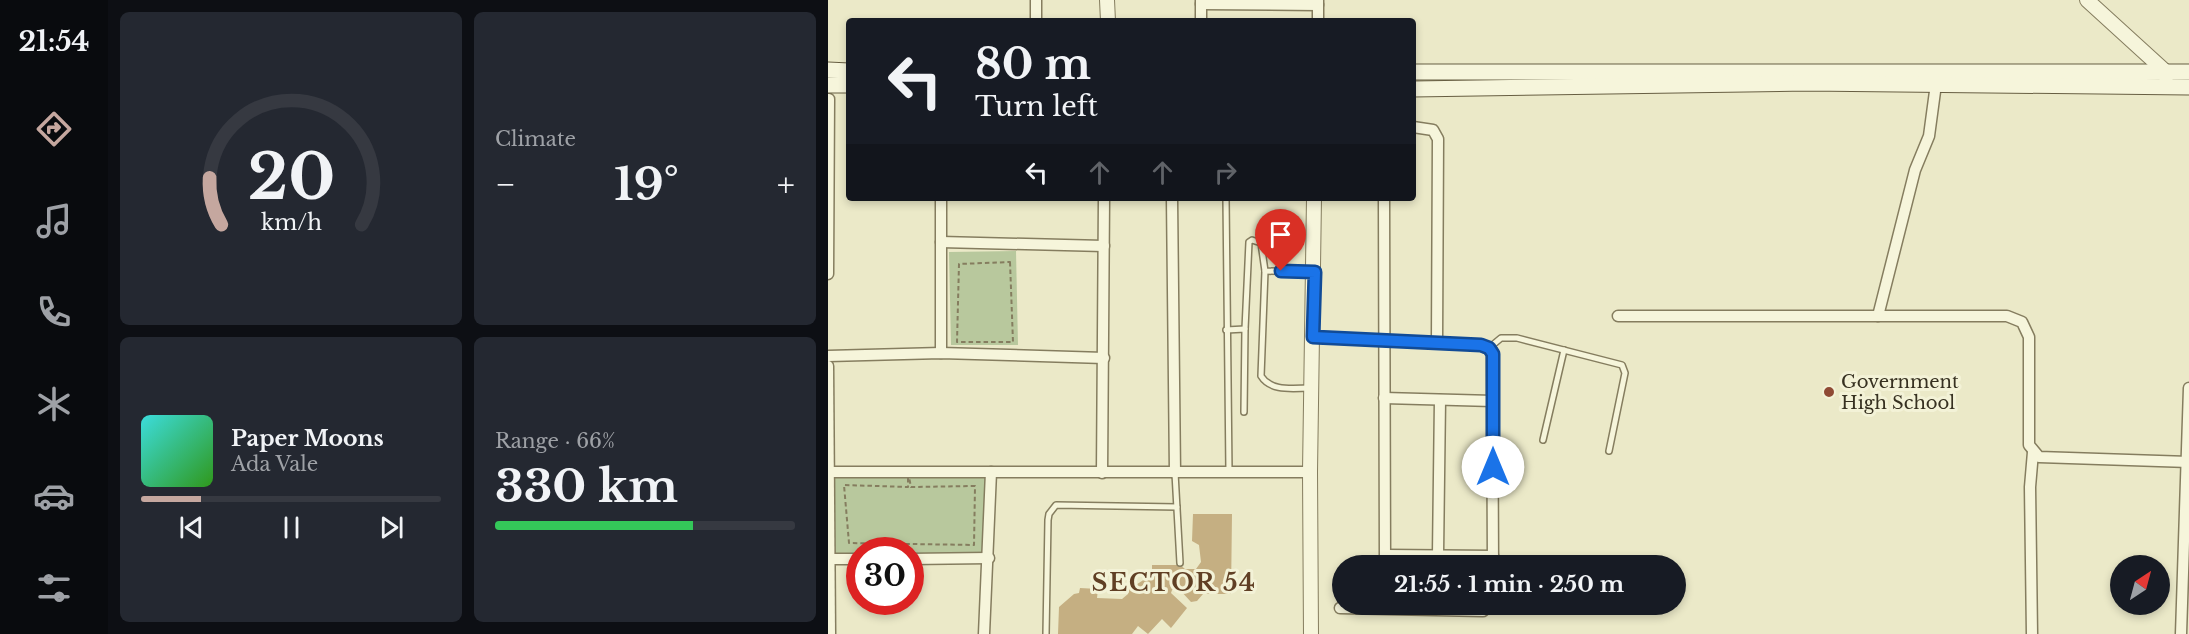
<!DOCTYPE html>
<meta charset="utf-8">
<style>
body{margin:0;font-family:"Libre Baskerville",serif;background:#242831;color:#f1f3f6;height:100vh;display:flex;flex-direction:column;font-size:22px;white-space:nowrap}
*{box-sizing:border-box;margin:0}
p{font-size:20px;color:#9ea1a6}
.icon{flex:none;width:33px;height:33px;fill:none;stroke:currentColor;stroke-width:2;stroke-linecap:round;stroke-linejoin:round}
.map{position:relative;flex:1;overflow:hidden}
.sheet{display:flex;flex-direction:column;gap:12px;padding:12px;background:#0d0f14;width:720px}
.sheet>*{flex:none}
.banner{position:absolute;left:18px;top:18px;width:570px;height:183px;border-radius:6px;box-shadow:0 3px 9px #0003;background:#171b24;color:#f1f3f6;overflow:hidden}
.needle{width:39px;rotate:36deg}
.buttons{position:absolute;left:1282px;top:555px;display:grid;gap:12px}
.buttons a{display:grid;place-items:center;width:60px;height:60px;border-radius:50%;background:#171b24;box-shadow:0 3px 9px #0003;font-size:30px}
.speed{position:absolute;left:18px;top:537px;display:flex;gap:12px;font-size:30px;font-weight:700;text-align:center}
.speed>*{display:grid;place-content:center;width:78px;height:78px;border-radius:50%;background:#171b24;box-shadow:0 3px 9px #0003;line-height:1}
.speed .limit{border:9px solid #d22;background:#fff;color:#111}
.pin{position:absolute;display:grid;place-items:center;width:51px;height:51px;color:#fff;margin:-62px -26px;border-radius:50% 50% 50% 0;rotate:-45deg;box-shadow:0 0 6px #0007}
.pin .icon{rotate:45deg}
.me{position:absolute;width:66px;margin:-33px;rotate:0deg;stroke-linejoin:round;filter:drop-shadow(0 0 4px #0008)}
.turn{display:flex;align-items:center;gap:21px;height:126px;padding:0 30px;font-size:27px}
.turn .icon{width:78px;height:78px;stroke-width:2.5}
.turn b{display:block;font-size:42px;line-height:51px}
.lanes{display:flex;align-items:center;height:57px;padding:0 30px;background:#0003;justify-content:center;gap:30px;direction:ltr}
.lanes .off{opacity:.35}
.big{font-size:45px;font-weight:700;line-height:1.1}
.sheet .widget{flex:1;display:flex;flex-direction:column;justify-content:center;gap:9px;min-width:0;padding:0 21px;border-radius:9px;background:#242831}
.sheet .dial{align-items:center;gap:0}
.dial svg{height:156px;overflow:visible;fill:none;stroke:#363941;stroke-width:7;stroke-linecap:round;text-anchor:middle}
.dial text{fill:#f1f3f6;stroke:none}
.song{display:flex;align-items:center;gap:18px}
.cover{width:72px;height:72px;border-radius:9px;background:linear-gradient(135deg,hsl(180 70% 55%),hsl(110 70% 35%))}
.played{height:6px;border-radius:3px;background:linear-gradient(90deg,#c5a79f 20%,#363941 20%)}
.keys{display:flex;justify-content:space-around;direction:ltr}
.heat{display:flex;justify-content:space-between;align-items:center;font-size:33px;direction:ltr}
.charge{height:9px;border-radius:4px;background:linear-gradient(90deg,#34c759 66%,#363941 0)}
.sheet .tiles{flex:1;display:grid;gap:12px;grid-template-columns:repeat(2,1fr)}
.trip{position:absolute;left:504px;top:555px;width:354px;height:60px;border-radius:30px;background:#171b24;box-shadow:0 3px 9px #0003;font-weight:700;line-height:60px;text-align:center}
main{display:flex;flex:1;min-height:0}
.menu{display:flex;flex-direction:column;width:108px;justify-content:space-around;align-items:center;background:#090b0e;color:#9ea1a6}
.menu .icon{width:42px;height:42px}
.menu .on{color:#c5a79f}
.menu b{font-size:27px;color:#f1f3f6}
.map>svg:first-child{display:block}
.green{fill:#b8c89d}
.building{fill:#c5af82}
.lines{fill:none;stroke-linecap:round;stroke-linejoin:round}
.service-casing{stroke:#857d5f;stroke-width:8}
.minor-casing{stroke:#857d5f;stroke-width:13}
.tertiary-casing{stroke:#857d5f;stroke-width:16}
.secondary-casing{stroke:#675e42;stroke-width:17}
.path{stroke:#857d5f;stroke-width:2;stroke-dasharray:4.5 3;stroke-linecap:butt}
.service{stroke:#f6f5db;stroke-width:5}
.minor{stroke:#f6f5db;stroke-width:10}
.tertiary{stroke:#f6f5db;stroke-width:14}
.secondary{stroke:#f6f5db;stroke-width:15}
.route-casing{stroke:#114b97;stroke-width:15}
.route{stroke:#1a73e8;stroke-width:10}
.poi-dot{fill:#8f4a34;stroke:#f3f2d7;stroke-width:2}
.labels{text-anchor:middle;dominant-baseline:central;stroke-width:6;stroke-linejoin:round;paint-order:stroke}
.poi-label{font-size:18px;fill:#373121;stroke:#f3f2d7;text-anchor:start}
.district-label{font-size:24px;font-weight:bold;letter-spacing:1.5px;fill:#603f24;stroke:#f3f2d7}
</style>
<main>
<nav class="menu">
<b>21:54</b>
<svg class="icon on" aria-label="directions" viewBox="0 0 24 24"><path d="M12 3l9 9-9 9-9-9zM9 14v-3h6M13 9l2 2-2 2"/></svg>
<svg class="icon" aria-label="music" viewBox="0 0 24 24"><path d="M9 18V5l10-2v13"/><circle cx="6" cy="18" r="3"/><circle cx="16" cy="16" r="3"/></svg>
<svg class="icon" aria-label="phone" viewBox="0 0 24 24"><path d="M5 4h4l2 5-3 2q2 4 5 5l2-3 5 2v4C11 20 4 13 5 4z"/></svg>
<svg class="icon" aria-label="climate" viewBox="0 0 24 24"><path d="M12 3v18M4 7l16 10M4 17L20 7"/></svg>
<svg class="icon" aria-label="car" viewBox="0 0 24 24"><path d="M5 17H2v-5l4-1 3-4h7l3 4 3 1v5h-3M9 17h6M6 11h13"/><circle cx="7" cy="17" r="2"/><circle cx="17" cy="17" r="2"/></svg>
<svg class="icon" aria-label="filters" viewBox="0 0 24 24"><path d="M4 7h16M4 17h16"/><circle cx="9" cy="7" r="2"/><circle cx="15" cy="17" r="2"/></svg>
</nav>
<section class="sheet">
<div class="tiles">
<div class="widget dial"><svg viewBox="0 0 100 80">
<path d="M14 69A42 42 0 1 1 86 69"/>
<path d="M14 69A42 42 0 0 1 8 45" stroke="#c5a79f"/>
<text x="50" y="56" font-size="32" font-weight="700">20</text>
<text x="50" y="72" font-size="11">km/h</text>
</svg></div>
<div class="widget"><p>Climate</p>
<div class="heat"><a>−</a><b class="big">19°</b><a>+</a></div>
</div>
<div class="widget">
<div class="song"><i class="cover"></i><div><b>Paper Moons</b><p>Ada Vale</p></div></div>
<div class="played"></div>
<div class="keys"><svg class="icon" aria-label="previous" viewBox="0 0 24 24"><path d="M18 5L8 12l10 7zM5 5v14"/></svg><svg class="icon" aria-label="pause" viewBox="0 0 24 24"><path d="M8 5v14M16 5v14"/></svg><svg class="icon" aria-label="next" viewBox="0 0 24 24"><path d="M6 5l10 7-10 7zM19 5v14"/></svg></div>
</div>
<div class="widget"><p>Range · 66%</p><b class="big">330 km</b><div class="charge"></div></div>
</div>
</section>
<div class="map">
<svg width="1361" height="634" viewBox="0 0 1361 634">
<rect width="100%" height="100%" fill="#ebe9c8"/>
<g class="green">
<polygon points="188,251 190,345 123,345 121,252"/>
<polygon points="1,472 163,472 161,558 83,559 82,550 32,550 31,559 2,559"/>
</g>
<polygon class="building" points="365,514 404,514 403,594 375,594 369,601 363,602 352,590 344,590 343,593 359,608 343,628 334,619 320,634 310,626 304,634 230,634 231,607 246,594 251,593 252,588 270,589 269,598 294,599 300,594 300,590 317,579 324,578 324,565 352,565 357,569 368,569 373,562 371,545 364,541"/>
<g class="lines">
<g class="service-casing">
<g id="service">
<polyline points="398,198 401,472"/>
<path d="M437 271 433 376C443 392 465 388 482 388"/>
<polyline points="417,329 421,242 424,240 433,243 437,271 483,272"/>
<polyline points="398,330 417,329 416,412"/>
<polyline points="661,348 673,338 689,338 794,365 797,373 781,451"/>
<polyline points="715,440 736,350"/>
<polyline points="347,473 352,563"/>
<polyline points="218,634 220,520 221,514 228,505 349,507"/>
</g>
</g>
<g class="minor-casing">
<g id="minor">
<polyline points="208,0 208,21"/>
<polyline points="373,4 490,5"/>
<polyline points="373,21 373,0"/>
<polyline points="490,21 490,0"/>
<polyline points="585,127 605,130 610,139 609,342"/>
<polyline points="113,198 113,353"/>
<polyline points="344,198 347,473"/>
<polyline points="556,198 557,566"/>
<polyline points="113,242 276,246"/>
<polyline points="0,274 1,99"/>
<polyline points="790,316 1179,316 1194,322 1201,337 1201,445 1211,457 1361,462"/>
<polyline points="1050,316 1087,170 1101,136 1108,84"/>
<polyline points="485,337 653,345 664,351 665,566"/>
<polyline points="0,356 113,353 276,358"/>
<polyline points="0,366 2,634"/>
<polyline points="556,398 665,401"/>
<polyline points="1,472 482,472"/>
<polyline points="274,473 276,198"/>
<polyline points="610,554 612,400"/>
<polyline points="558,555 665,556"/>
<polyline points="2,559 32,559"/>
<polyline points="82,559 161,558"/>
<polyline points="512,608 655,611 663,604"/>
<polyline points="156,634 163,472"/>
<polyline points="1204,634 1202,487 1205,452"/>
<polyline points="1353,634 1361,388"/>
</g>
</g>
<g class="tertiary-casing">
<g id="tertiary">
<polyline points="279,0 280,21"/>
<polyline points="1259,0 1338,72 1338,77"/>
<polyline points="483,634 482,472 486,198"/>
</g>
</g>
<g class="secondary-casing">
<g id="secondary">
<polyline points="0,70 21,71"/>
<polyline points="585,72 1361,72"/>
<polyline points="0,85 21,85"/>
<polyline points="585,89 979,83 1361,87"/>
</g>
</g>
<g class="path">
<polygon points="182,262 185,342 129,342 131,264"/>
<polygon points="80,472 83,487 147,486 146,545 21,543 16,485 80,487"/>
</g>
<use href="#service" class="service"/>
<use href="#minor" class="minor"/>
<use href="#tertiary" class="tertiary"/>
<use href="#secondary" class="secondary"/>
</g>
<g class="lines">
<g class="route-casing">
<polyline id="route" points="453,271 487,272 485,337 653,345 661,348 665,354 665,467"/>
</g>
<use href="#route" class="route"/>
</g>
<circle class="poi-dot" cx="1001" cy="392" r="6"/>
<g class="labels">
<g class="poi-label">
<text x="1013" y="382">Government<tspan x="1013" dy="21">High School</tspan></text>
</g>
<g class="district-label">
<text x="346" y="582">SECTOR 54</text>
</g>
</g>
</svg>
<div class="buttons">
<a><svg class="needle" viewBox="-14 -14 28 28"><path d="M0-13l5 13h-10z" fill="#e53935"/><path d="M0 13l5-13h-10z" fill="#9ea1a6"/></svg></a>
</div>
<div class="speed"><div class="limit">30</div></div>
<div class="pin" style="left:453px;top:271px;background:#d93025"><svg class="icon" aria-label="arrive" viewBox="0 0 24 24"><path d="M6 21V4h12l-3 4 3 4H6"/></svg></div>
<svg class="me" style="left:665px;top:467px" viewBox="-20 -20 40 40"><circle r="19" fill="#fff"/><path d="M0-13L10 11 0 6-10 11z" fill="#1a73e8"/></svg>
<div class="trip">21:55 · 1 min · 250 m</div>
<div class="banner">
<div class="turn"><svg class="icon" aria-label="left" viewBox="0 0 24 24"><path d="M17 20v-9H6M10 6l-5 5 5 5"/></svg><div><b>80 m</b>Turn left</div></div>
<div class="lanes"><svg class="icon" aria-label="left" viewBox="0 0 24 24"><path d="M17 20v-9H6M10 6l-5 5 5 5"/></svg><svg class="icon off" aria-label="ahead" viewBox="0 0 24 24"><path d="M12 20V5M6 11l6-6 6 6"/></svg><svg class="icon off" aria-label="ahead" viewBox="0 0 24 24"><path d="M12 20V5M6 11l6-6 6 6"/></svg><svg class="icon off" aria-label="right" viewBox="0 0 24 24"><path d="M7 20v-9h11M14 6l5 5-5 5"/></svg></div>
</div>
</div>
</main>
